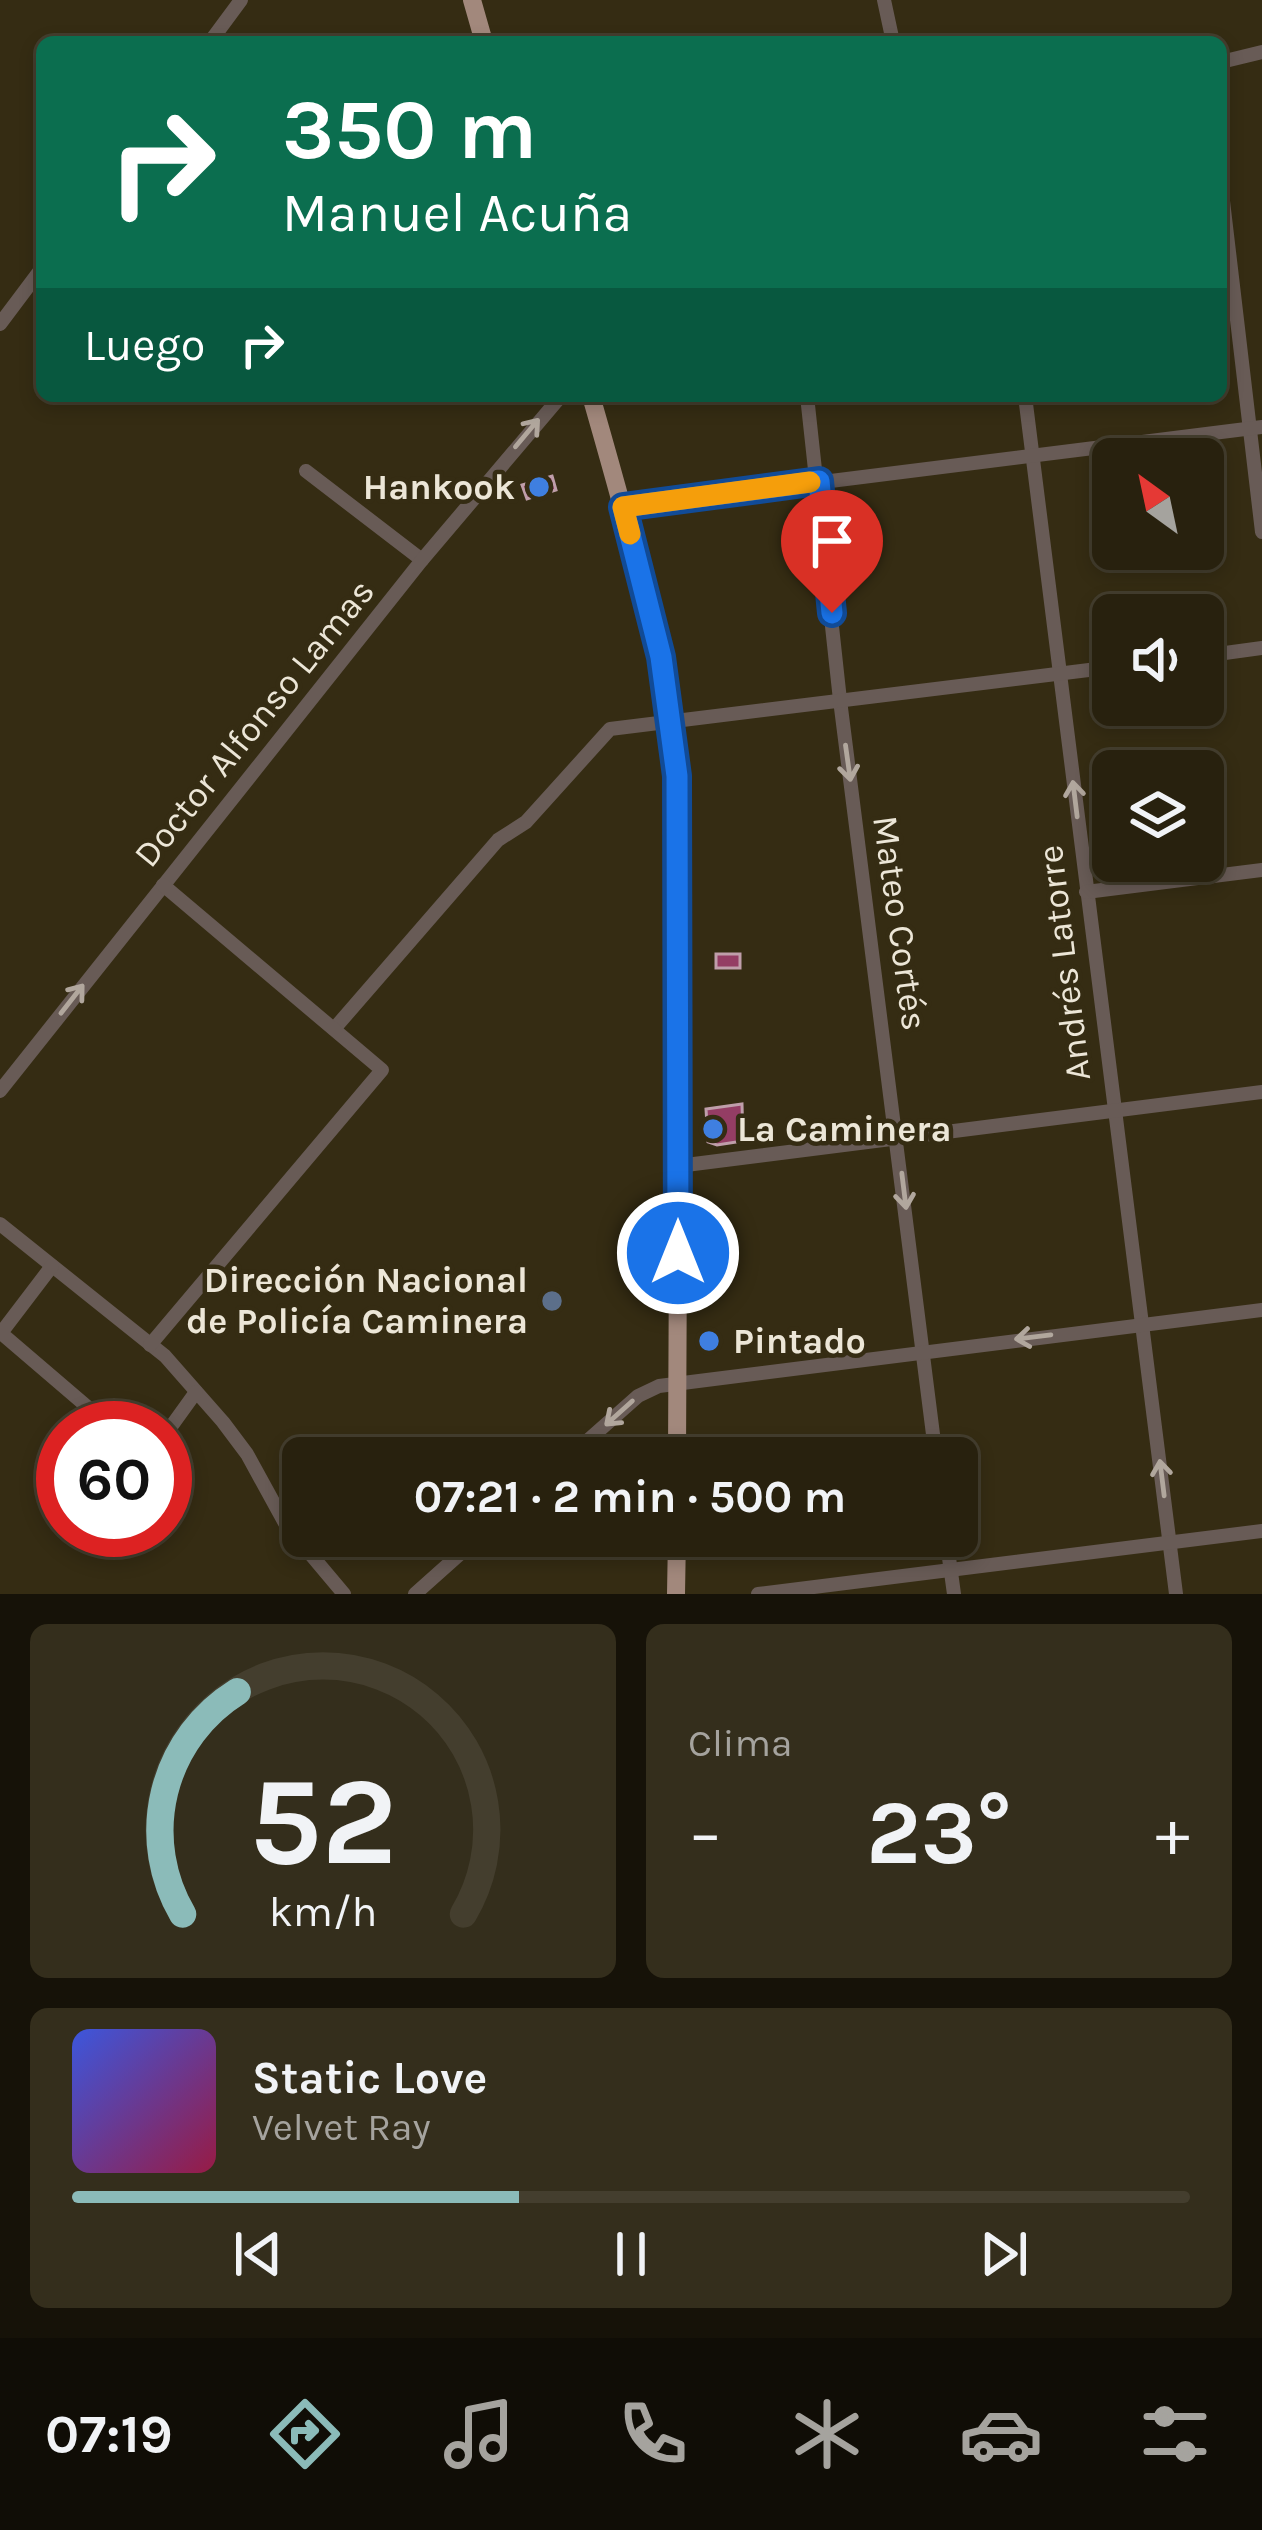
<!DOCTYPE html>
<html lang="es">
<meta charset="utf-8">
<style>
body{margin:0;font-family:Karla,sans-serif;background:#342e1c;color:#f1f3f6;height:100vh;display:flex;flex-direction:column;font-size:45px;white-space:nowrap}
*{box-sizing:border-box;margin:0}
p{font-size:39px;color:#a5a39e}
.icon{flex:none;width:66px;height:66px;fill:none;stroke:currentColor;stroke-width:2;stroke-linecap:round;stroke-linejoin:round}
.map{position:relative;height:1594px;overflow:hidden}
.side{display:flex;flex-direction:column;gap:30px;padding:30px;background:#161208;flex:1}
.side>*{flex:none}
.top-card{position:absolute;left:36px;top:36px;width:1191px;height:366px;border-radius:18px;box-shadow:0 6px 18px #0003,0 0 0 3px #443e2e;background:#0b6e4f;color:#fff;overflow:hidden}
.needle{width:78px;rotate:327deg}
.fabs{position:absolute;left:1092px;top:438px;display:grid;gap:24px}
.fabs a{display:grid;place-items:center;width:132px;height:132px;border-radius:18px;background:#28210e;box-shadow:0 6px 18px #0003,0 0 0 3px #443e2e;font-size:60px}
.speed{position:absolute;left:36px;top:1401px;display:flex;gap:24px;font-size:60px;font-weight:700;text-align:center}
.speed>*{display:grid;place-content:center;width:156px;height:156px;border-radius:50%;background:#28210e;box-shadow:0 6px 18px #0003,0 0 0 3px #443e2e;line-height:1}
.speed .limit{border:18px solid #d22;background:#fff;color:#111}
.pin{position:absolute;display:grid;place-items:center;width:102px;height:102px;color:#fff;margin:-123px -51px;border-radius:50% 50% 50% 0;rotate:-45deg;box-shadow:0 0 12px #0007}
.pin .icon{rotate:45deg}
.me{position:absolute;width:132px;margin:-66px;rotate:0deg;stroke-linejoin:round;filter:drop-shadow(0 0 9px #0008)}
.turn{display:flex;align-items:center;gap:42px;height:252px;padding:0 48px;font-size:54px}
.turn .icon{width:156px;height:156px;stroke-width:2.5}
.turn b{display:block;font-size:84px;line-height:102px}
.then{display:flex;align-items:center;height:114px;padding:0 48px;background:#0003;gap:24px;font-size:45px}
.big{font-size:90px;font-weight:700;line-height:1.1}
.side .tile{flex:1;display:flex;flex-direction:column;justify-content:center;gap:18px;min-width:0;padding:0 42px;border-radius:18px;background:#342e1c}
.side .dial{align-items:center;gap:0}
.dial svg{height:312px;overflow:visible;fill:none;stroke:#443e2e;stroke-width:7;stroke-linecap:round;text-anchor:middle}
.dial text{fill:#f1f3f6;stroke:none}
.song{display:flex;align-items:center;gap:36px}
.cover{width:144px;height:144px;border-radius:18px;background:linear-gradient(135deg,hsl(230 70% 55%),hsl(340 70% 35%))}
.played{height:12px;border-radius:6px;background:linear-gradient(90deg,#8bbbb9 40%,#443e2e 40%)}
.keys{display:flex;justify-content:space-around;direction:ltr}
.heat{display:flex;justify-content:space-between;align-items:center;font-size:66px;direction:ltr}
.side .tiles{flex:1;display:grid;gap:30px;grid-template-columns:1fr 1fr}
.tile:last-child{grid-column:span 2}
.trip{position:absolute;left:282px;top:1437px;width:696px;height:120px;border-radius:18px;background:#28210e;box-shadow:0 6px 18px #0003,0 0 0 3px #443e2e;font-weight:700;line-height:120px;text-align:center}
.tab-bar{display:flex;height:192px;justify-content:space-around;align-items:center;background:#100d06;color:#a5a39e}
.tab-bar .icon{width:84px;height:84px}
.tab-bar .on{color:#8bbbb9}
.tab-bar b{font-size:54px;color:#f1f3f6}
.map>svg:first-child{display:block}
.building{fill:#943d64;stroke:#bf9eaa;stroke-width:3}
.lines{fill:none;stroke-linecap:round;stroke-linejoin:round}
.minor{stroke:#685b56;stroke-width:14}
.major{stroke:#a2887c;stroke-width:18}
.oneway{stroke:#b1a79d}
.route-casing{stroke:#114b97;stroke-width:30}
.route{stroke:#1a73e8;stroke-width:21}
.slow{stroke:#f59e0b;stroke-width:21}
.shop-dot{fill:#3f7fe0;stroke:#352c13;stroke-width:4.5}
.service-dot{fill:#5c6f8a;stroke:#352c13;stroke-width:4.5}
.labels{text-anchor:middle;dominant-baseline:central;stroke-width:9;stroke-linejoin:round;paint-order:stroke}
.poi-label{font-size:36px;font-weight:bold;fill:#ece6d7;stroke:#352c13;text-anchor:end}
.street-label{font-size:36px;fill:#ece6d7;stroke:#352c13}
</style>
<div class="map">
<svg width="1262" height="1594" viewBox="0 0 1262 1594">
<rect width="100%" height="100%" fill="#352c13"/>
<g class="building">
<polygon points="552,476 556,490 527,499 522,485"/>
<rect x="716" y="954" width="24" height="14"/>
<polygon points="742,1104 743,1141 717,1145 708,1142 706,1109"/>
</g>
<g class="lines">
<g class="minor">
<polyline points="884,0 893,42"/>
<polyline points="210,42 241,0"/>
<polyline points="1221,62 1262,52"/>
<polyline points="1221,184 1262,532"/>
<polyline points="0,324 42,268"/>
<polyline points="807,396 840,700 936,1458"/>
<polyline points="1025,396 1176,1594"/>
<polyline points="306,471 422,560"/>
<polyline points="623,507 1262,427"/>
<polyline points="1203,656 1262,648"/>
<polyline points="1086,892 1262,870"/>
<polyline points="334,1029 498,840 526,822 610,729 1113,667"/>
<polyline points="0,1091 422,560 561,396"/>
<polyline points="678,1166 1262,1092"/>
<polyline points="0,1224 165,1356 223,1422 247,1454 286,1525 344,1594"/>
<polyline points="52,1266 1,1333 112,1428"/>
<polyline points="150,1345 382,1070 163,885"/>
<polyline points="165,1435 196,1392"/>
<polyline points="568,1458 638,1396 659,1386 1262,1310"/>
<polyline points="946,1536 954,1594"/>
<polyline points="415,1594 480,1536"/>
<polyline points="758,1594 1262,1531"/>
</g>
<g class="major">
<polyline points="472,0 484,42"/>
<path d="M591 396C630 532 669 665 680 806L677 1458"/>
<polyline points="676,1594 677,1536"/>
</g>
</g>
<defs><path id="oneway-shaft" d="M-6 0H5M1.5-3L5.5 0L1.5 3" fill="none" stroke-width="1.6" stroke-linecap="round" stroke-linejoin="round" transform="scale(3)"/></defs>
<g class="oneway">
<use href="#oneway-shaft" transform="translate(527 433) rotate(-50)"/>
<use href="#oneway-shaft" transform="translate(848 763) rotate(82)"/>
<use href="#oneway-shaft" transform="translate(1075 799) rotate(-97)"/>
<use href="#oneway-shaft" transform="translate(72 999) rotate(-52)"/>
<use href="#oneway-shaft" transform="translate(904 1191) rotate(83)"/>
<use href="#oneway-shaft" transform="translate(1033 1337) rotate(173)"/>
<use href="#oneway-shaft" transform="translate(619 1413) rotate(138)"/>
<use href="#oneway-shaft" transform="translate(1162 1478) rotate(-97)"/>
</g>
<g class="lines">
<g class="route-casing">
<polyline id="route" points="678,1253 677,776 661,657 623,507 819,481 832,613"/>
</g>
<use href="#route" class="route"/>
<polyline class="slow" points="630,534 623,507 810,482"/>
</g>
<g class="shop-dot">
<circle cx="539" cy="487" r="12"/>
<circle cx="713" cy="1129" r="12"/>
<circle cx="709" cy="1341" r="12"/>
</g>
<circle class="service-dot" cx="552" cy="1301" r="12"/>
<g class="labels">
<g class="poi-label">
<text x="515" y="487">Hankook</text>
<text x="737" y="1129" text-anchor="start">La Caminera</text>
<text x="528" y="1280">Dirección Nacional<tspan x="528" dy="41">de Policía Caminera</tspan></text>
<text x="733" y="1341" text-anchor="start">Pintado</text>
</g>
<g class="street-label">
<text transform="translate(254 723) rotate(-51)">Doctor Alfonso Lamas</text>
<text transform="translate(900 923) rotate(82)">Mateo Cortés</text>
<text transform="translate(1064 963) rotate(-97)">Andrés Latorre</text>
</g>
</g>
</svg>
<div class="fabs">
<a><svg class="needle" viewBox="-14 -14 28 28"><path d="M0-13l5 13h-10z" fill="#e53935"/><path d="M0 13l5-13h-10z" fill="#a5a39e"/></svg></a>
<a><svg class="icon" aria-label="sound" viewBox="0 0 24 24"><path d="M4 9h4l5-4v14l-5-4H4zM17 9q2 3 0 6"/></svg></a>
<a><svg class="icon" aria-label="layers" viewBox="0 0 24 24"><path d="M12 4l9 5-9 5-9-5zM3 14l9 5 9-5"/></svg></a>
</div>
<div class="speed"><div class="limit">60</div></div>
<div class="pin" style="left:832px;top:613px;background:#d93025"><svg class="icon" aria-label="arrive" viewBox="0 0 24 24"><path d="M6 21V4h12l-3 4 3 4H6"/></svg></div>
<svg class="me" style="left:678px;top:1253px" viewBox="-20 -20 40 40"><circle r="17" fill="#1a73e8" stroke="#fff" stroke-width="3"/><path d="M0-11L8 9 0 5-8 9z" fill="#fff"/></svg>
<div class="trip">07:21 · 2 min · 500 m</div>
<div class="top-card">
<div class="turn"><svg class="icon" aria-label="right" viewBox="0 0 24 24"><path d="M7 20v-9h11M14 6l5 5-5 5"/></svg><div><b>350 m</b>Manuel Acuña</div></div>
<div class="then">Luego<svg class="icon" aria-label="right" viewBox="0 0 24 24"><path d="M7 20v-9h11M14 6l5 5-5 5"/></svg></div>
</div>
</div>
<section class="side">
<div class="tiles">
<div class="tile dial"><svg viewBox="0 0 100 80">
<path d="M14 69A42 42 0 1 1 86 69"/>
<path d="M14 69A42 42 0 0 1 28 12" stroke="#8bbbb9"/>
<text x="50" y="56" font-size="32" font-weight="700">52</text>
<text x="50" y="72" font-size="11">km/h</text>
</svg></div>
<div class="tile"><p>Clima</p>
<div class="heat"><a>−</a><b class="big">23°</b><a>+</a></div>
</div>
<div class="tile">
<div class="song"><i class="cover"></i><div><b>Static Love</b><p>Velvet Ray</p></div></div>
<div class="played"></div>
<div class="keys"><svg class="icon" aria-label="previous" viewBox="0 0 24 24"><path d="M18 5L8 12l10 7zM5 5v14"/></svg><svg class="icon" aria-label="pause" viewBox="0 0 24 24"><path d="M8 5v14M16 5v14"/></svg><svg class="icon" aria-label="next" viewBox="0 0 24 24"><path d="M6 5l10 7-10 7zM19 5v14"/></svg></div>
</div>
</div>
</section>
<nav class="tab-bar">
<b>07:19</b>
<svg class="icon on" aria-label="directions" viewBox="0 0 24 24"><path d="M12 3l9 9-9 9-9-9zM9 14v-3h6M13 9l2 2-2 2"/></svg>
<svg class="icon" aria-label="music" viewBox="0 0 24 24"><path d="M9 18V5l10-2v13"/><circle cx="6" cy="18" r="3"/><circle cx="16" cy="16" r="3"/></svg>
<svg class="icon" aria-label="phone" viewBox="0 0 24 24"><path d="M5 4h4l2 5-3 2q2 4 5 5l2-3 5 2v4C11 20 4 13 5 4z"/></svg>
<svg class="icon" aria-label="climate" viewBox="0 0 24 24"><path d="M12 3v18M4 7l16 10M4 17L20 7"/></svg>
<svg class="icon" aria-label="car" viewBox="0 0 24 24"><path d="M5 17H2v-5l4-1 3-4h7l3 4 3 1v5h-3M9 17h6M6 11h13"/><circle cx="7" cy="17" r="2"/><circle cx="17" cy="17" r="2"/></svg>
<svg class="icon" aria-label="filters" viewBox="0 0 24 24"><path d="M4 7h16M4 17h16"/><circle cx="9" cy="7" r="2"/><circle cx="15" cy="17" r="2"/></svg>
</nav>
